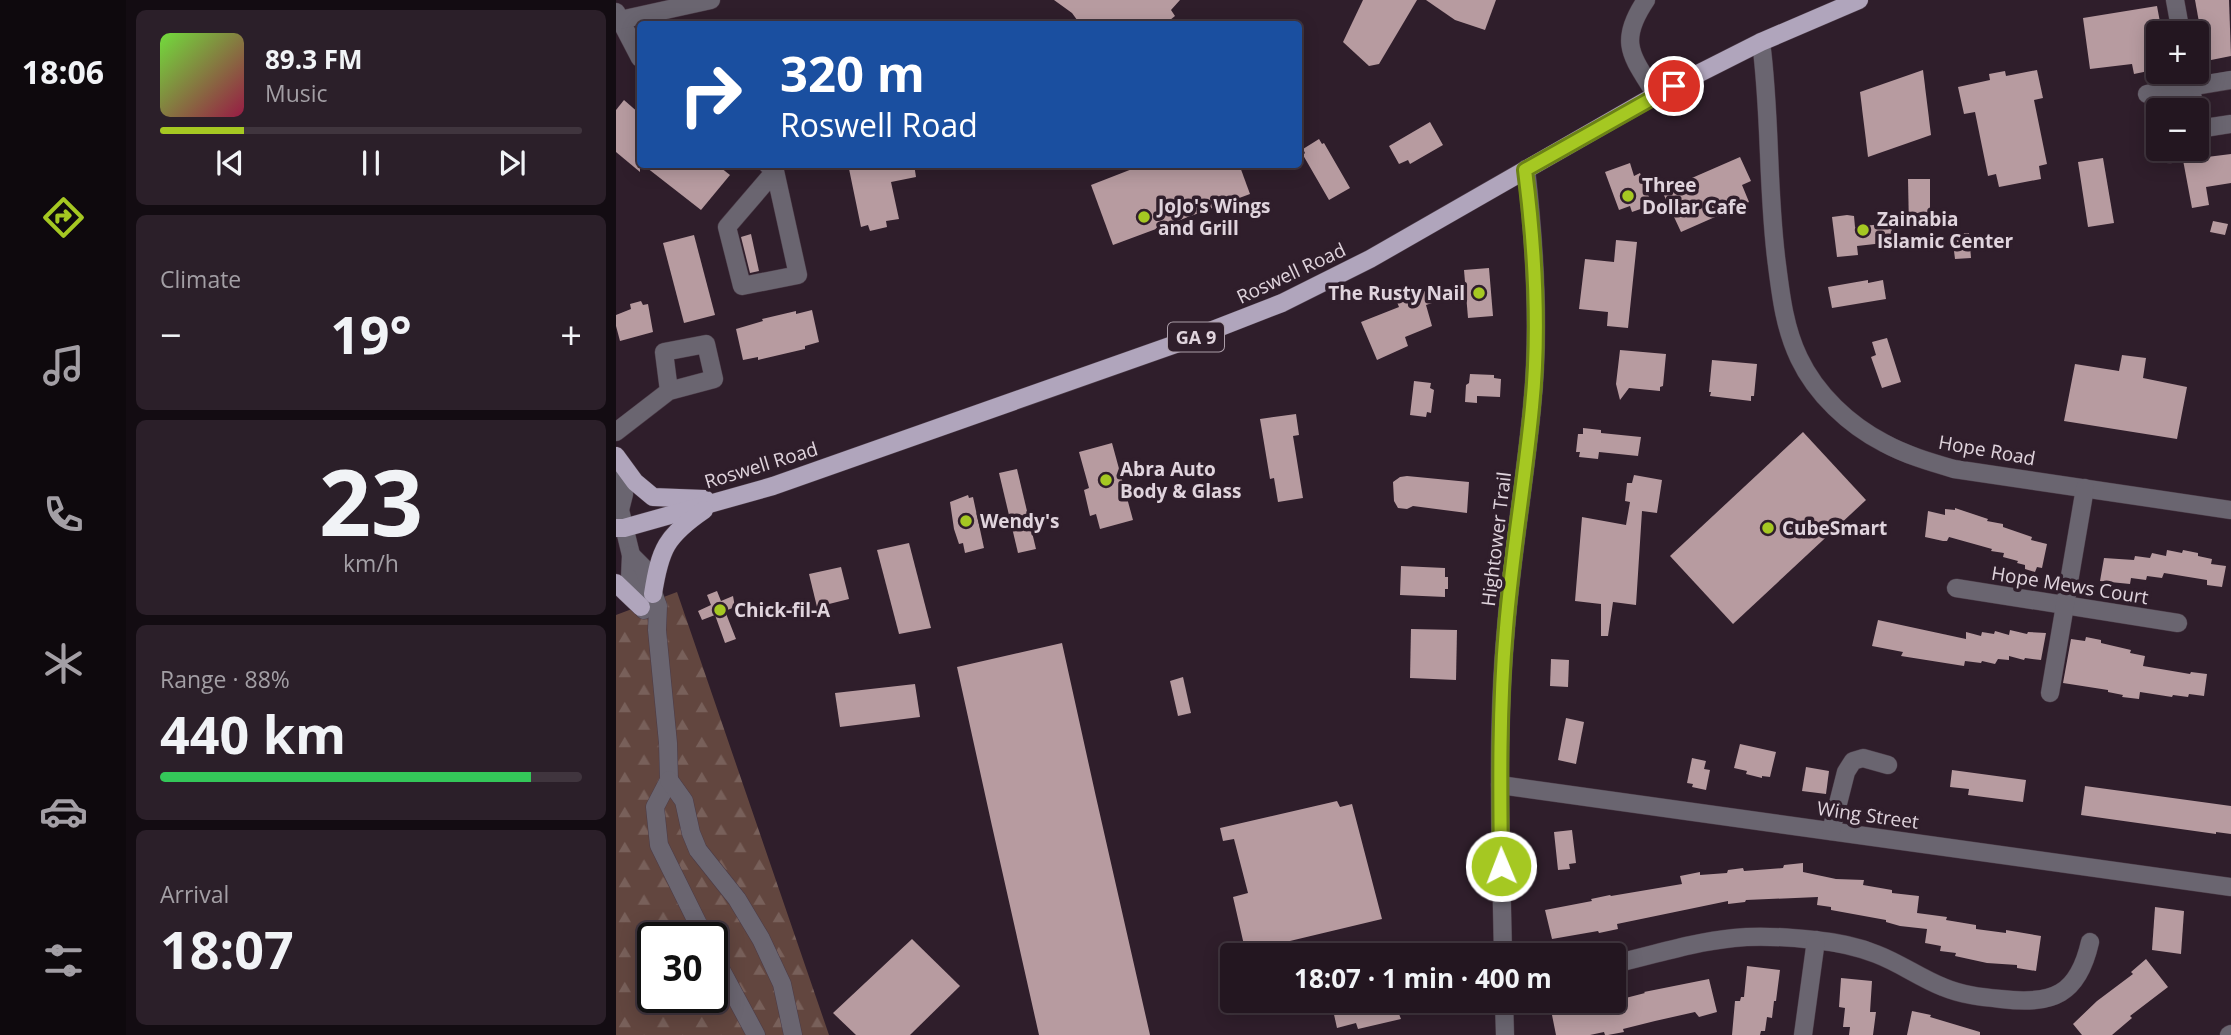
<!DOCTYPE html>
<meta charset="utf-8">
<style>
body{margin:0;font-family:"Open Sans",sans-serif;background:#2b1f29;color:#f1f3f6;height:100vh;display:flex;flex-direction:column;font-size:26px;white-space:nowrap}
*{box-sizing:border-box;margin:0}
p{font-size:23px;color:#a39fa5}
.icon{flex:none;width:38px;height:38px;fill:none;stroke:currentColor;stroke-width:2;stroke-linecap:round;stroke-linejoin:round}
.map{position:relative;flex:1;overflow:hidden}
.side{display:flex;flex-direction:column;gap:10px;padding:10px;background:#130c12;width:490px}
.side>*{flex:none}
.guide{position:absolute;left:21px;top:21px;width:665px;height:147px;border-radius:7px;box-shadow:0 4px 18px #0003,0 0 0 2px #40353e;background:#1a4fa0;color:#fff;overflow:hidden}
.fabs{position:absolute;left:1530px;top:21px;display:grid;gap:14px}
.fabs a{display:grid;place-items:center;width:63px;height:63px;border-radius:7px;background:#231620;box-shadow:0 4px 18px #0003,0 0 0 2px #40353e;font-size:35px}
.speed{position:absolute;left:21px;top:922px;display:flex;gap:14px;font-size:35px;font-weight:700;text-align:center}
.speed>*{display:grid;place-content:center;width:91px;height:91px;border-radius:50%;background:#231620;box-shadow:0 4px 18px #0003,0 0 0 2px #40353e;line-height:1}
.speed .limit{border:4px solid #111;border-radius:10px;background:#fff;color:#111}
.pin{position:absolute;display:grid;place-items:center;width:60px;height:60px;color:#fff;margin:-30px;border:4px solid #fff;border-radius:50%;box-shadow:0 2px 7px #0007}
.me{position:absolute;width:77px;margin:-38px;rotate:359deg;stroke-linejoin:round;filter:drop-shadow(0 0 5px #0008)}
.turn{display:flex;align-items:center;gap:24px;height:147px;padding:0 28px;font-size:32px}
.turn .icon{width:91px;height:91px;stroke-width:2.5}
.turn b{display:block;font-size:49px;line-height:60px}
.big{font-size:52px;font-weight:700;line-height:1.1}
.side .widget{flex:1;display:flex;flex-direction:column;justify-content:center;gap:10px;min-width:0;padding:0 24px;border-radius:10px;background:#2b1f29}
.side .dial{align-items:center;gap:0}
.dial b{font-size:91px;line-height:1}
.song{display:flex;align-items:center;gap:21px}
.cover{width:84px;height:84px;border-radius:10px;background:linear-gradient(135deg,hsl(100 70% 55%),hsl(340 70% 35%))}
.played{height:7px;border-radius:4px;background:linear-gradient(90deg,#a5c822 20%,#40353e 20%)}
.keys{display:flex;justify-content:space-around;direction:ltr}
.heat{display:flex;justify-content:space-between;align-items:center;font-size:38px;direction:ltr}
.charge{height:10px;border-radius:5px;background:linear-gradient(90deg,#34c759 88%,#40353e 0)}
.trip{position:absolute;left:604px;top:943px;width:406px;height:70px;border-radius:7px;background:#231620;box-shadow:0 4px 18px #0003,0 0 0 2px #40353e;font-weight:700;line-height:70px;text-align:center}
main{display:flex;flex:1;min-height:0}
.tabs{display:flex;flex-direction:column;width:126px;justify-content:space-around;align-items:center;background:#0e090d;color:#a39fa5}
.tabs .icon{width:49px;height:49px}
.tabs .selected{color:#a5c822}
.tabs b{font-size:32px;color:#f1f3f6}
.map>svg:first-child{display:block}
.forest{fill:url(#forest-firs);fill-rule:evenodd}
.building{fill:#b79ba0}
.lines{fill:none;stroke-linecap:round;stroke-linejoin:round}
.minor-casing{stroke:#4b3b47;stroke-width:19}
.major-casing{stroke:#4b3b47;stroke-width:19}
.minor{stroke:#6a6570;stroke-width:18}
.major{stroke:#b0a5bc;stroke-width:18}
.route-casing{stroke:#6b8216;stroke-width:18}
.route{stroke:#a5c822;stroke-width:12}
.poi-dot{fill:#a5c822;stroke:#2f1e2b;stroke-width:2.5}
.labels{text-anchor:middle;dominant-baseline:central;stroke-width:7;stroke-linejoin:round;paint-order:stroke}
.shield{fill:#2f1e2b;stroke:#ab9da8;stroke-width:2}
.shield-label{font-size:18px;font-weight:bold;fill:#e0d4dd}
.poi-label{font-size:19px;font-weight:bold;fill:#e0d4dd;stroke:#2f1e2b;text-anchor:start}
.street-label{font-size:19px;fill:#e0d4dd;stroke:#2f1e2b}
</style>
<main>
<nav class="tabs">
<b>18:06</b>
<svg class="icon selected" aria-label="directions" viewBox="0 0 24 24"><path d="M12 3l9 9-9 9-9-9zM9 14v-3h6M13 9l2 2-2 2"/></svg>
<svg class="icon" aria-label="music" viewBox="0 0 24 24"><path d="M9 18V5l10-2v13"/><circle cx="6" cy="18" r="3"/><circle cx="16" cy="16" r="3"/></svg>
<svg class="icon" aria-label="phone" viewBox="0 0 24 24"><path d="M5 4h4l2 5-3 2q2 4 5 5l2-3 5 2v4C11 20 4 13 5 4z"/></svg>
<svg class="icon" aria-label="climate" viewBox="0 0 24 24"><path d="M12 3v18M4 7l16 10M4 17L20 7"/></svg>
<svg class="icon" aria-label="car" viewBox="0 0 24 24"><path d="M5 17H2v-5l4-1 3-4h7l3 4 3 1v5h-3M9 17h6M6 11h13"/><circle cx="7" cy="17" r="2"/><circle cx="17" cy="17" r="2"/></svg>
<svg class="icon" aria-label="filters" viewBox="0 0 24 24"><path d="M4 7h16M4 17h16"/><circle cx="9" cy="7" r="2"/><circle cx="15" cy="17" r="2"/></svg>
</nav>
<section class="side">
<div class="widget">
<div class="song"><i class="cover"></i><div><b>89.3 FM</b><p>Music</p></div></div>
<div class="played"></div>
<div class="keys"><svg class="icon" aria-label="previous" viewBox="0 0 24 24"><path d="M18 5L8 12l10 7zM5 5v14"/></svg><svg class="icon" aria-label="pause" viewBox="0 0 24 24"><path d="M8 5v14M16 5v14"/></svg><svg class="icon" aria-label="next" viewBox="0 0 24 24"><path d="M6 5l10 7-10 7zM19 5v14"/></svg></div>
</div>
<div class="widget"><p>Climate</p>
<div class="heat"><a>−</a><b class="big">19°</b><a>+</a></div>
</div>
<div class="widget dial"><b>23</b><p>km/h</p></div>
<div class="widget"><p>Range · 88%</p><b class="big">440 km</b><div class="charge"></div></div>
<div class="widget"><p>Arrival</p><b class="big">18:07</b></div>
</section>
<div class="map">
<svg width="1615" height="1035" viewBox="0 0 1615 1035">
<defs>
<pattern id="forest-firs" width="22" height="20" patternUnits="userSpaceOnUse" patternTransform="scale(1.75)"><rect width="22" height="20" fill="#62463f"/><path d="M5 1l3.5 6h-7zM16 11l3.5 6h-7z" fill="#78605a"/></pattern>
</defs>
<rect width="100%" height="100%" fill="#2f1e2b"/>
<path class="forest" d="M61 592 213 1035H0V615ZM37 938H96V998H37Z"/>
<g class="building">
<polygon points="438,0 564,0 555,10 559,16 549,24 487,24 488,23 464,24 456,13"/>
<polygon points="747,0 801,0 763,64 753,66 727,42"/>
<polygon points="810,0 880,0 869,30 839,20"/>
<polygon points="1579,0 1613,0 1615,56 1590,61"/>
<polygon points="1541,6 1546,33 1542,33 1542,69 1518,74 1516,64 1474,69 1467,18"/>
<polygon points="1307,70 1315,135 1252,157 1244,92"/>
<polygon points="1421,70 1427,98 1418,100 1431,164 1423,166 1425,179 1383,187 1380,174 1372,176 1359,112 1348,114 1342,87 1374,80 1373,74 1389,71 1390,76"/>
<polygon points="8,100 24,114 24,172 0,152 0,110"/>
<polygon points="814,122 827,145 794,164 792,160 783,164 773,146"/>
<polygon points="703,139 706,144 708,143 734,188 713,200 687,155 689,153 687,149"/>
<polygon points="1615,154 1615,183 1590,187 1593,205 1576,208 1567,160"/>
<polygon points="1124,157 1135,181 1126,185 1133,202 1065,232 1046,191"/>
<polygon points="1487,158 1498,223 1472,227 1462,162"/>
<polygon points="1014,163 1018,176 1024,173 1036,205 1016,212 1014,206 1003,210 989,172"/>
<polygon points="26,164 100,164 114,175 85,210"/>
<polygon points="232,164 298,164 300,177 275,182 283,219 270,221 271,227 254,231 252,225 245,227"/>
<polygon points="529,164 623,164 634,194 497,245 475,185"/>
<polygon points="1292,179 1314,179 1314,228 1293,228"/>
<polygon points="1231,215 1238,216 1239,227 1275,223 1277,242 1241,246 1242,255 1221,257 1216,217"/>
<polygon points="1597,221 1612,224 1609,235 1594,232"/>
<polygon points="1353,233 1355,258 1339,259 1336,234"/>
<polygon points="135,234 143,271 134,273 125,237"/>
<polygon points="78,235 99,315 68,323 47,243"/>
<polygon points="1000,240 1021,242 1012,328 991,326 992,312 963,309 969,259 998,262"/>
<polygon points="873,268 877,316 852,318 848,270"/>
<polygon points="1252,280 1252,283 1267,280 1270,299 1216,308 1212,287"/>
<polygon points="811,290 816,303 810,305 816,326 789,337 792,346 761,360 745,322 783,307 781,302"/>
<polygon points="25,301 27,305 32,304 37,332 4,341 0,326 0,315 15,309 14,304"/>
<polygon points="196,310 203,342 189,346 189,349 176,352 142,360 142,357 127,360 120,329 147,321 146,319 180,311 180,314"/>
<polygon points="1271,338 1285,382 1266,388 1255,357 1260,355 1256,342"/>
<polygon points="1004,350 1050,354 1047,386 1044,387 1044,391 1013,388 1004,400 1000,384"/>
<polygon points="1506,355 1530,358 1527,378 1571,387 1561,439 1448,421 1459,364 1503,371"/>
<polygon points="1096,360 1141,364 1138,396 1135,396 1135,401 1094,396 1095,392 1093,392"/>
<polygon points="854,374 878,375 878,378 885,379 884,397 861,396 861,403 849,402 850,385 853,383"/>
<polygon points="798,381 815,383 814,388 818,390 815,413 811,412 810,417 794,415"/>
<polygon points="680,414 683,435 677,436 687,498 662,502 658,478 654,479 644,419"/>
<polygon points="967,428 985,430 985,433 1025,437 1022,456 983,452 982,459 963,457 964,452 960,452 962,434 967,434"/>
<polygon points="1187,432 1250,500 1117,624 1054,556"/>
<polygon points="496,443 517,520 484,529 480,514 474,516 468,490 473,488 463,452"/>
<polygon points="401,469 420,549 402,553 383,473"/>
<polygon points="1018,475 1046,480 1041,513 1026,511 1020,605 997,602 992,636 985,636 985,604 959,601 966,517 1010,525 1014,502 1009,501 1011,483 1016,483"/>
<polygon points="791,476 853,482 851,513 797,506 791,509 782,508 778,501 777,482 784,477"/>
<polygon points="352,495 353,498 357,497 368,548 349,553 347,543 343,544 338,529 334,502"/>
<polygon points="1339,508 1372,519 1371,521 1387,524 1387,527 1416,537 1415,540 1431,544 1426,568 1421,567 1419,572 1409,569 1409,565 1401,563 1402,561 1387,557 1388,553 1375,551 1376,549 1333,537 1331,541 1327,541 1309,537 1312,511 1329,515 1329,509 1339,510"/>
<polygon points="293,543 315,628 283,634 261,550"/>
<polygon points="1551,550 1566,553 1567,550 1582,553 1582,556 1596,559 1595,564 1610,566 1606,587 1591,585 1591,580 1548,573 1546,578 1531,576 1530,580 1515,578 1514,584 1484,581 1488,558 1518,560 1519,556 1534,558 1536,553 1550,556"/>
<polygon points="785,566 829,568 829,577 832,577 832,589 829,589 829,597 784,595"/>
<polygon points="225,567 233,599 201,607 193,574"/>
<polygon points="101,591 105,601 117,596 119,607 109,611 120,639 109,643 99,615 86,620 82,611 95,605 91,595"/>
<polygon points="1262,620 1350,639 1350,632 1365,636 1366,632 1378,634 1379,631 1393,635 1394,630 1411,634 1412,632 1430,633 1425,660 1409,658 1408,660 1393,656 1393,660 1382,659 1379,664 1366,661 1365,663 1349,661 1348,666 1285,656 1287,652 1256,646"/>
<polygon points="795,629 841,630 840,680 794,678"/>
<polygon points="1470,637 1485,640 1485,643 1515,650 1514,653 1529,656 1527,666 1574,674 1575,672 1591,674 1588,696 1573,694 1572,697 1557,695 1556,697 1524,692 1523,699 1506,697 1507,695 1492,692 1492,690 1447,683 1455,639 1469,641"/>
<polygon points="446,643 480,797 534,1035 423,1035 376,826 341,667"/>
<polygon points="935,659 953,660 952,687 934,686"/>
<polygon points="567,677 575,713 562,716 554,681"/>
<polygon points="299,684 304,717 224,727 219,693"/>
<polygon points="950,718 968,722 960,764 942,760"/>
<polygon points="1124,744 1160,752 1154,777 1146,776 1146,778 1130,774 1131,771 1118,768"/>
<polygon points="1076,758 1090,761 1088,769 1094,770 1090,790 1076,787 1077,784 1071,783"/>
<polygon points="1190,767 1213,771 1210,794 1186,791"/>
<polygon points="1336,770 1410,780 1407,802 1352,795 1353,789 1334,787"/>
<polygon points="1469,786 1615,806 1615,834 1600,832 1600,834 1465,815"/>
<polygon points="721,801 724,807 736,804 766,919 645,948 643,941 628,945 617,897 632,893 618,839 607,841 604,828"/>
<polygon points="956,830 960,863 953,864 954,869 942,870 938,832"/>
<polygon points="1187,863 1187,872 1220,879 1248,880 1247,885 1276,890 1276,893 1303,896 1301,913 1331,917 1330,920 1360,925 1360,929 1390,933 1390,930 1425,936 1420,971 1401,968 1401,965 1371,963 1339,956 1340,953 1324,951 1325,946 1309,943 1311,929 1284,926 1270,922 1270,920 1215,910 1215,907 1201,905 1202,897 1130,900 1129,902 1112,904 1112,901 1001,924 1002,929 983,933 982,931 936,939 929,910 976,901 975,899 994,895 995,896 1066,884 1064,876 1084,872 1084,875 1111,873 1112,870 1127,868 1128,871 1167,868 1168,865"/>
<polygon points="1539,907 1568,911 1565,954 1536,950"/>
<polygon points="296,939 344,986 294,1035 240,1035 217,1013"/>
<polygon points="1530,959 1552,987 1514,1016 1516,1018 1496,1035 1466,1035 1457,1024 1481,1001 1517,974 1515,972"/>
<polygon points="1131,966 1164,970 1160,1001 1158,1001 1156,1018 1151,1017 1149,1031 1145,1031 1144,1035 1116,1035 1119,1001 1124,1001 1125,997 1128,997"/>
<polygon points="1225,978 1256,981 1254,1012 1260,1012 1257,1035 1233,1035 1234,1027 1227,1027 1229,1008 1223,1007"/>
<polygon points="1093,979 1101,1012 1083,1017 1079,1012 1039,1021 1007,1029 1008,1032 992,1035 989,1035 988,1032 974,1035 940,1035 936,1015 983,1003 983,1001 998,1001 1029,993 1028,992"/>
<polygon points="715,1001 819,1001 819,1006 783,1014 785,1019 742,1029 740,1023 721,1028"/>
<polygon points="1296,1011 1315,1015 1314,1017 1364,1032 1364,1035 1291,1035"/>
</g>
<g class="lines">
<g class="minor-casing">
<g id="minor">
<path d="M1030 0C1001 43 1016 56 1040 95"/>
<polyline points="1559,0 1565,33"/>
<polyline points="0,12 24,58"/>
<polyline points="4,20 95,0"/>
<path d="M1145 42C1155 116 1151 191 1161 265 1165 297 1169 329 1183 358 1200 394 1233 425 1268 443 1290 455 1314 462 1338 469L1615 510"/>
<polyline points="1572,72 1579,110"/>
<polyline points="1531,94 1615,80"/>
<polyline points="1580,117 1582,129 1615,124"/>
<polyline points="1553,149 1554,154"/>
<polyline points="151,164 159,171 182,275 126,286 111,227 159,171"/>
<polyline points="0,432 53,391 98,379 90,344 48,352 53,391"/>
<polyline points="0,469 8,494 4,510 15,555 14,578 28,610"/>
<polyline points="15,555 27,567 42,606 41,630 52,743 53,780 39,807 43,845 89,938"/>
<polyline points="1340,588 1562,623"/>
<polyline points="1434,693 1469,488"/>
<polyline points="53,780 68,801 75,833 82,850 121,899 145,939 166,984 177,1035"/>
<polyline points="884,785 1615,887"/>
<polyline points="1215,831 1230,772 1237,761 1247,758 1272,765"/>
<polyline points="96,953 140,1035"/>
<path d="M887 956C885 846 880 737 890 628 896 554 909 481 916 407 924 329 919 247 910 169"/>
<path d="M998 964C1037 955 1077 942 1118 938 1144 935 1171 937 1198 940 1219 942 1240 946 1260 954 1284 963 1304 978 1327 987 1346 995 1365 997 1385 999 1437 1005 1462 995 1474 942"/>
<polyline points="888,1001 889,1035"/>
<polyline points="1187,1035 1200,940"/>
<polyline points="1613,1035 1615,1034"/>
</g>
</g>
<g class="major-casing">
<g id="major">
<polyline points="0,456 19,482 37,497 89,499"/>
<polyline points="0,528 8,528 157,486 571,340 666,303 754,259 1040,95 1145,42 1243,0"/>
<polyline points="0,583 25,607"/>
<path d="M37 594C44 549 50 536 88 510"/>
</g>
</g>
<use href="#minor" class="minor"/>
<use href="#major" class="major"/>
</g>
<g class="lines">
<g class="route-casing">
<path id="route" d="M885 866C884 786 883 707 890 628 896 554 909 481 916 407 924 329 919 248 909 170L1058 86"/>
</g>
<use href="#route" class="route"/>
</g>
<g class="poi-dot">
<circle cx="1012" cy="196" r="7"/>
<circle cx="528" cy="217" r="7"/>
<circle cx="1247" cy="230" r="7"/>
<circle cx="863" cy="293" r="7"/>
<circle cx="490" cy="480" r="7"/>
<circle cx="350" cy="521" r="7"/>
<circle cx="1152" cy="528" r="7"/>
<circle cx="104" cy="610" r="7"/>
</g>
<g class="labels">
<rect class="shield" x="552" y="322.5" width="56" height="29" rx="5"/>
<g class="shield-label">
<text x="580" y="337">GA 9</text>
</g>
<g class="poi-label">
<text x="1026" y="185">Three<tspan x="1026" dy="22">Dollar Cafe</tspan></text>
<text x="542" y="206">JoJo's Wings<tspan x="542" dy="22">and Grill</tspan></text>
<text x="1261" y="219">Zainabia<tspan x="1261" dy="22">Islamic Center</tspan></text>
<text x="849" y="293" text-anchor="end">The Rusty Nail</text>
<text x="504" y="469">Abra Auto<tspan x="504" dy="22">Body &amp; Glass</tspan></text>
<text x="364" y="521">Wendy's</text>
<text x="1166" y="528">CubeSmart</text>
<text x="118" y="610">Chick-fil-A</text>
</g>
<g class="street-label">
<text transform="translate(675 273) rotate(-25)">Roswell Road</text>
<text transform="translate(1371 450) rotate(10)">Hope Road</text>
<text transform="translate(145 465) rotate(-17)">Roswell Road</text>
<text transform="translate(880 539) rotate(-83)">Hightower Trail</text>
<text transform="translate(1454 585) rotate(9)">Hope Mews Court</text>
<text transform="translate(1252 815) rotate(8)">Wing Street</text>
</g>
</g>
</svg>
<div class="fabs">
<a>+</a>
<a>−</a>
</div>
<div class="speed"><div class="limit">30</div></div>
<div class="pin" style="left:1058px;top:86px;background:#d93025"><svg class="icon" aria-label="arrive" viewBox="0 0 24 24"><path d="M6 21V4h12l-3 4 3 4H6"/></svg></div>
<svg class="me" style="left:885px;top:866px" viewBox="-20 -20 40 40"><circle r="17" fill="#a5c822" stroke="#fff" stroke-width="3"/><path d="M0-11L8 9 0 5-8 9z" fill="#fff"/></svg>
<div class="trip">18:07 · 1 min · 400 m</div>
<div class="guide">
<div class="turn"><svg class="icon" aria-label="right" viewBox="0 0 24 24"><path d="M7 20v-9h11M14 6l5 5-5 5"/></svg><div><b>320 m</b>Roswell Road</div></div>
</div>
</div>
</main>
